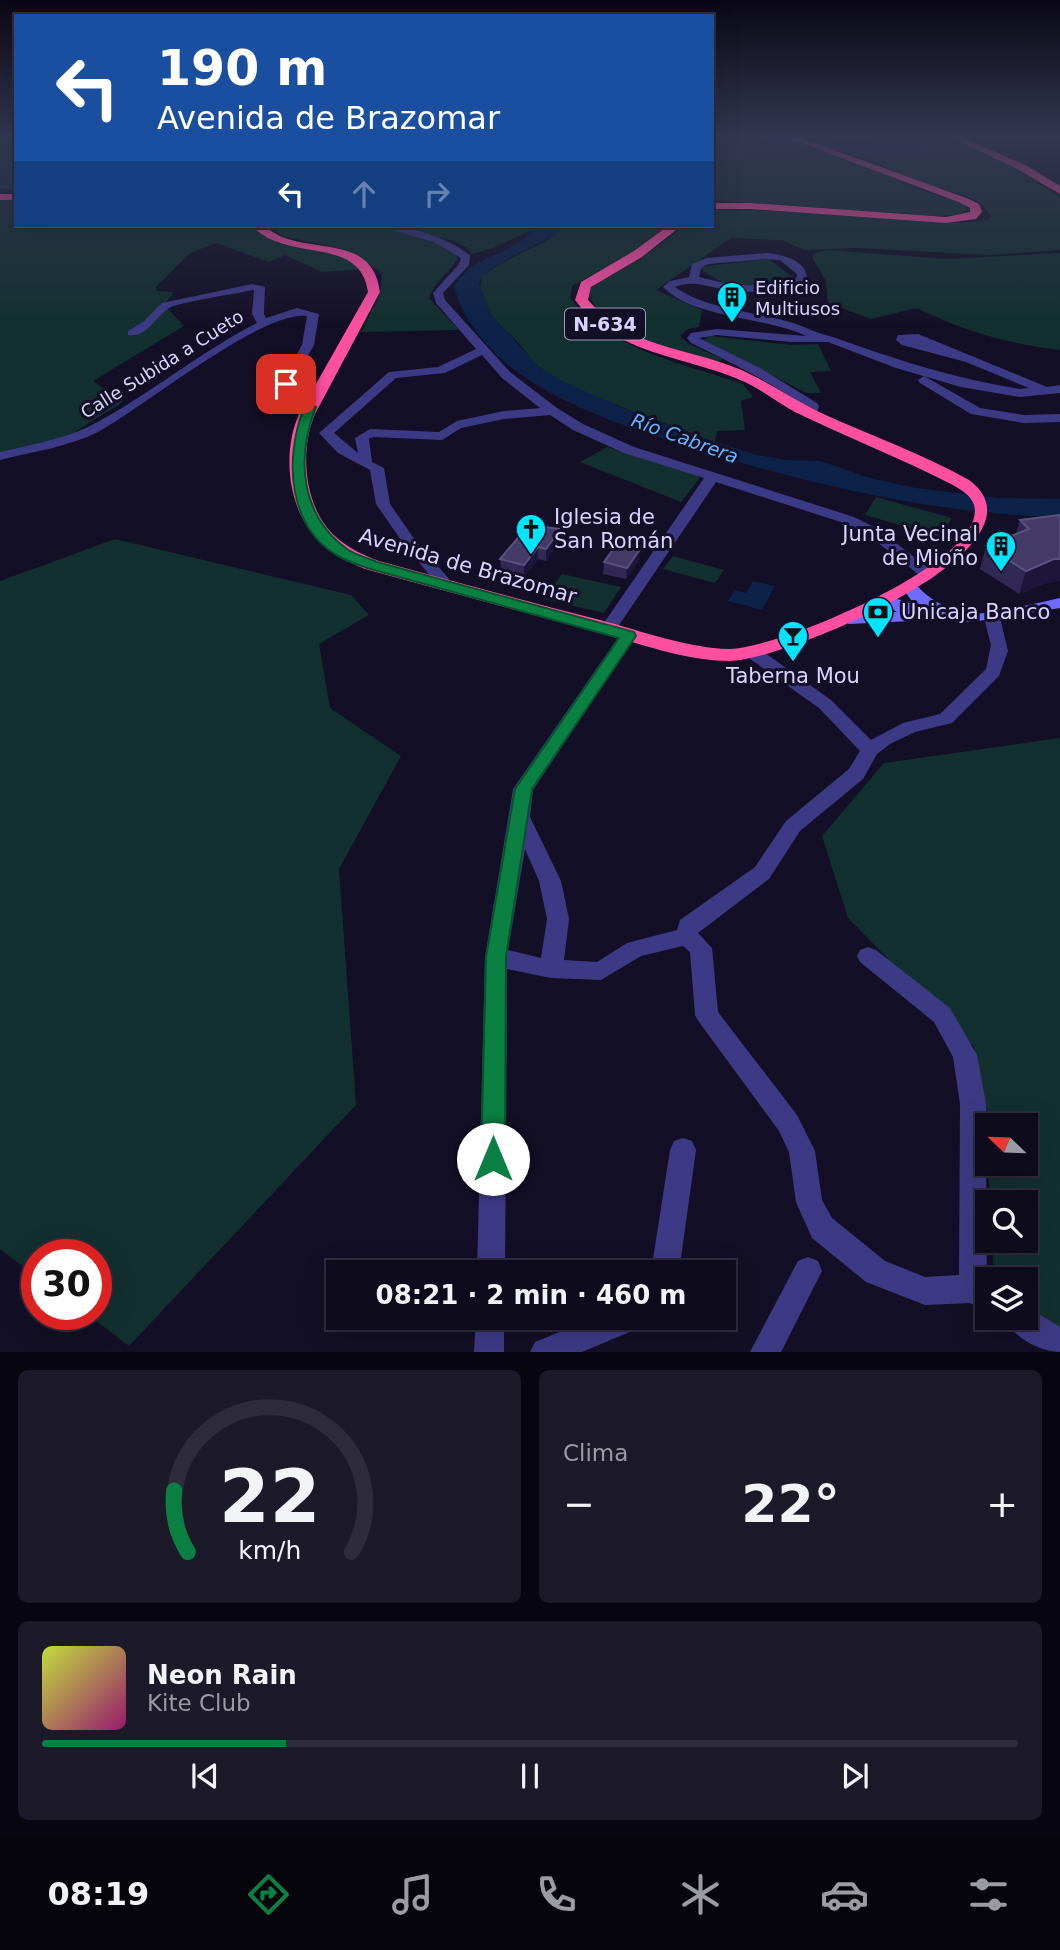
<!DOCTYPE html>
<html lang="es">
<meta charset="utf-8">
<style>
body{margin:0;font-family:"DejaVu Sans",sans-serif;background:#1c1929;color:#f1f3f6;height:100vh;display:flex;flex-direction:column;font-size:26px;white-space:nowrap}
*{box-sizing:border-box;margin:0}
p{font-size:23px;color:#9b9ba3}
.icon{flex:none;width:38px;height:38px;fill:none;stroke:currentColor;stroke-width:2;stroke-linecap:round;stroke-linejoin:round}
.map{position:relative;height:1352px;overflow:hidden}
.panel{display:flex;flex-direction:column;gap:18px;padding:18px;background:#08060f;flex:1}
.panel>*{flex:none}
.guide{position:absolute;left:14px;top:14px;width:700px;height:214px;border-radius:0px;box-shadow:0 7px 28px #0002,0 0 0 2px #2e2b3b;background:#1a4fa0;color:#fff;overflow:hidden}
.needle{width:46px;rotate:293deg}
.controls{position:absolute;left:975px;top:1113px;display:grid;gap:14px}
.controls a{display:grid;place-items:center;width:63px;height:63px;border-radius:0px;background:#0e0b1c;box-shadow:0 7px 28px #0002,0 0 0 2px #2e2b3b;font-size:35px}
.speed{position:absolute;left:21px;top:1239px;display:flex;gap:14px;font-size:35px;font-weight:700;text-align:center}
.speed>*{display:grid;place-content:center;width:91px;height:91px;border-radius:50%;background:#0e0b1c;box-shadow:0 7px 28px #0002,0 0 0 2px #2e2b3b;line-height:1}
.speed .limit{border:10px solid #d22;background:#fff;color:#111}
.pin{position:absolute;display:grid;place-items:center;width:60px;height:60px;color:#fff;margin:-30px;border-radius:14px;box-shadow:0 4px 10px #0006}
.me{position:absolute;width:77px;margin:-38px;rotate:0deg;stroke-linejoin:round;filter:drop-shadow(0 0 5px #0008)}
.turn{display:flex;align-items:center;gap:24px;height:147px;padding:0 28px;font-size:32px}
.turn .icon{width:91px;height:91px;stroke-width:2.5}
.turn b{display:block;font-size:49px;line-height:60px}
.lanes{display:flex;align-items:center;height:66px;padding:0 28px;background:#0003;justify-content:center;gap:35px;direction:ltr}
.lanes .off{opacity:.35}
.big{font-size:52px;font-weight:800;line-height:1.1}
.panel .widget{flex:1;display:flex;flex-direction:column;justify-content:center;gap:10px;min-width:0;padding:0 24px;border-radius:10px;background:#1c1929}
.panel .dial{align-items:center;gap:0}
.dial svg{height:182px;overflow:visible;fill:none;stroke:#2e2b3b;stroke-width:7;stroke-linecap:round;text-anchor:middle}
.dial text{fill:#f1f3f6;stroke:none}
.song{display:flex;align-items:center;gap:21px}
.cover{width:84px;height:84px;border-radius:10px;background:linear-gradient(135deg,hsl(70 70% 55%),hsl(320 70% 35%))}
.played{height:7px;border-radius:4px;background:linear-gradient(90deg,#0b8043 25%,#2e2b3b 25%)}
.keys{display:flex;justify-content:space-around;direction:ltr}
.heat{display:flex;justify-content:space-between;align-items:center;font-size:38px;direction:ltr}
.panel .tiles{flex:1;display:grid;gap:18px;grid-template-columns:1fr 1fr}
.widget:last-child{grid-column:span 2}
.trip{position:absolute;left:326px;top:1260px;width:410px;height:70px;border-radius:0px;background:#0e0b1c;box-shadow:0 7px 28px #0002,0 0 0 2px #2e2b3b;font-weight:800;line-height:70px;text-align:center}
.dock{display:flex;height:112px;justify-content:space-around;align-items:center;background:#06040b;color:#9b9ba3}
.dock .icon{width:49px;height:49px}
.dock .active{color:#0b8043}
.dock b{font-size:32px;color:#f1f3f6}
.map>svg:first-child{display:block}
.green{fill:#12302f}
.water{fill:#0c2248}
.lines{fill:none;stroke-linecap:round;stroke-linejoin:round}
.stream{stroke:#0c2248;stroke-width:3.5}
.street{fill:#3d3a85;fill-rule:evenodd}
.secondary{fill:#6f6bff;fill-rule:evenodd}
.highway{fill:#ff4fa3;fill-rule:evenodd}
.wall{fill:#312854}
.shaded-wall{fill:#1d163a}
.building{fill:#433a66;stroke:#5a527e;stroke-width:2}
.route{fill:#0b8043;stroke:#07532c;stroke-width:2}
.labels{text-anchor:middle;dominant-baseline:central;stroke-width:6;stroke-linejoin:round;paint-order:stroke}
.far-poi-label{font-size:18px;fill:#d9d4ff;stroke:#130f26;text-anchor:start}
.far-street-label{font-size:18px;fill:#d9d4ff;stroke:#130f26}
.shield{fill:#130f26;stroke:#9e99be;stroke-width:2}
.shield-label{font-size:19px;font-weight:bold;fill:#d9d4ff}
.far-water-label{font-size:19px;font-style:italic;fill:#62b6ff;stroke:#130f26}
.poi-label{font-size:21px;fill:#d9d4ff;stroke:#130f26;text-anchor:start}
.street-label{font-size:21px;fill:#d9d4ff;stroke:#130f26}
</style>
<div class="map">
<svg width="1060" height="1352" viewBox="0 0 1060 1352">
<rect width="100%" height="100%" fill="#130f26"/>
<g class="green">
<polygon points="0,137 16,137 16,191 0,188"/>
<polygon points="712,137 785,137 846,158 918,189 961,203 965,205 966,210 956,215 935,216 712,200"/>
<path d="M799 137C826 137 845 151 873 146L867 142 844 137H943L1002 162 1060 197V250L988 255 857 248 804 250 782 240 731 238 656 290 702 310 699 327 688 329 680 336 689 344 723 359 716 364C686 354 586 329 590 289L596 284 640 259 684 226H712V210L781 211 959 223 987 220 991 216 981 203 964 195 909 179 871 160Z"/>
<polygon points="0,199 16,199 16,226 252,226 278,243 342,256 365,269 322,272 285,255 269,262 216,243 190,253 156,287 157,291 174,292 164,305 184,326 93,381 123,402 52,446 31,445 0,452"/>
<path d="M271 226C319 226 425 218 458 258 450 272 434 282 429 298L459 330 362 332C370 310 385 296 381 272L347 250 282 236Z"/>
<polygon points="394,226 534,226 532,230 493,248 471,254 469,249 455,241"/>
<path d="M567 226H667L635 251 572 286 570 298C611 351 683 363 743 384L753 397 741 401 745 430 717 431 715 442C674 426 631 412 590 394 574 387 556 381 543 370 532 362 524 348 514 338 498 324 472 299 483 276 509 255 543 247 567 226Z"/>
<path d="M827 250 947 259 1060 253V350C1012 345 960 330 917 308L871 319 828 303 826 281 813 259V254Z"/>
<path d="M769 259 796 280C758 285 730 295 699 267Z"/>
<polygon points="710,336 792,345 818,344 831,371 810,372 821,393 806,393 703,340"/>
<polygon points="607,447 699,476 699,479 681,502 580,462"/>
<polygon points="876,497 952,518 940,537 865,515"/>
<polygon points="115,539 351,595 369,615 319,644 330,708 401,756 339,869 356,1105 129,1346 87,1314 96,1314 96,1255 37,1255 37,1277 0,1249 0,581"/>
<polygon points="673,556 724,570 715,583 663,569"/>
<polygon points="562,574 621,587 604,613 544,599"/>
<polygon points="1060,738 1060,1334 1026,1310 1026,1279 994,1279 992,1241 1026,1241 1026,1202 990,1202 988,1164 1026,1164 1026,1125 987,1125 987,1145 974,1047 848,918 822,836 884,763"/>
</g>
<g class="water">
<path d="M534 226H567C547 244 489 261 479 283L490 313 541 369 564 382 620 407 701 437 757 455 786 460 821 461 866 477 916 488 999 498 1060 499V517C935 514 809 485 690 447 633 429 570 409 520 374 491 353 463 322 454 286 474 252 518 256 534 226Z"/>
<polygon points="753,581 775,586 762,610 728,601 735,590 746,593"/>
</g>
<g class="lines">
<polyline class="stream" points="758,137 786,143 923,153"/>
<g class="street">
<path d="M378 226C409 225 444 236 470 255L469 265 443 293 445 300 510 372 557 408 583 424 634 447 854 517 878 529 937 575 929 580 923 578 868 535 844 523 716 482 613 634H601L599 630 704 478 624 453 573 430 550 415 504 419 461 428 442 440 373 437 369 439 372 462 384 468 390 504 415 540 449 579 444 586H432L430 583 433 579 405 546 376 504 370 470 338 453 319 433 389 372 438 367 476 349 436 303 433 293 459 264 461 258 434 242ZM482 355 502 378 540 408 504 411 457 421 439 432 370 429 355 438 358 453 334 433 396 378 445 373Z"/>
<path d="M766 253C781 254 807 260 807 279 786 296 748 293 723 289 705 286 692 280 675 287 706 309 751 311 786 321 803 325 817 334 833 337 897 360 953 378 1020 389L1029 388 966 362 902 345 896 340 898 335 918 334 1047 387 1060 385V393L1020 397 961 387 896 368 828 342H791L717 335 699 338 760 368 817 403 819 406 816 416H806V407C770 382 731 362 691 343L687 338 691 333 717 329 806 336C765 316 694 319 663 287L670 281 689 277 692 264 706 258ZM766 259 780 260 797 274V277C766 290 731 286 699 277L701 268 708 264Z"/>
<path d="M252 284 265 287 264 314 266 318 297 308 319 314 314 345 292 384V391L302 400 314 404V410L294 406 280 392V384L302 345 307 316C262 310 143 408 98 432 68 447 32 452 0 460V452C29 445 60 440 88 427 147 397 198 353 257 323L252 314 254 290H252C236 294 179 302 169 308 155 317 147 338 128 335V331L143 322 162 303Z"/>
<polygon points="924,376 980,408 1024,415 1060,414 1060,422 1024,423 971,414 920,383 918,380"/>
<path d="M992 613 1000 618 1008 651 999 676 952 723 915 732 890 744 877 754 863 779 800 831 769 879 698 933 712 948 718 1012 797 1115 815 1151 822 1200 832 1218 885 1261 925 1277 959 1275 960 1104 953 1057 934 1022 860 962 857 956 860 950 868 947 876 950 950 1008 977 1055 986 1104 987 1312 970 1303 925 1305 866 1282 812 1238 796 1202 789 1152 779 1131 699 1022 695 1015 690 952 683 946 641 956 601 980 551 978 507 969 505 1272H477L485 957 513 789 622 632 628 631 636 636 533 790 530 817 561 881 569 919 564 960 597 962 627 943 677 930 680 920 755 867 786 821 849 769 860 751 819 708 746 656 743 652 746 648H758L831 700 871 740 903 723 940 714 986 669 991 645 984 618ZM525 849 539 881 547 919 541 958 508 950Z"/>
<polygon points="683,1138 692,1141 696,1150 679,1272 651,1272 670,1150 674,1141"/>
<polygon points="808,1257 818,1261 822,1271 781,1352 750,1352 798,1261"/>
<path d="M1026 1306 1060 1327V1352C1040 1352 1012 1337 1005 1318H1026Z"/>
<polygon points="476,1318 504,1318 504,1352 474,1352"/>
<polygon points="594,1318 643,1318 639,1328 582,1352 530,1352 535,1342"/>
</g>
<path class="secondary" d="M910 582 916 584C925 597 946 608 961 613 978 618 1041 602 1060 598V608L972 622 919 618 912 621 849 624 841 619 849 614 897 612 878 601 880 598C897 594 917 609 934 611L911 600 902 587Z"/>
<g class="highway">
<polygon points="786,137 798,137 969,199 979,204 982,212 976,219 946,223 750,209 712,209 712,203 750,203 946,217 970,212 970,208 961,203"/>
<polygon points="950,137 962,137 1027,166 1060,186 1060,194 1019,170"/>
<rect x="0" y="194" width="16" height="6"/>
<path d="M252 226C267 225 274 235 288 239 326 251 373 240 380 292L315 414C299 451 304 509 336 537 348 548 363 555 379 561 452 581 526 601 600 620 642 631 686 648 730 649 776 649 990 561 974 505 971 495 960 489 951 484 900 458 847 437 795 412 778 403 762 390 745 382 685 355 617 356 575 300L581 282 634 251 668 226H681L642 257 591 287 588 300C631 349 683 346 739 369 767 381 792 399 819 412 869 435 921 453 969 480 1060 547 782 661 730 661 685 661 639 643 596 632 519 611 442 590 365 569 351 563 335 556 323 545 288 514 281 455 299 414L368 292C360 234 287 264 252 226Z"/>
</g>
</g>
<g class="wall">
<polygon points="1060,515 1060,581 1046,583 1019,594 980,569 986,546 1016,534 1020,520"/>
<polygon points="560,529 560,541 546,561 538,559 524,577 501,571 500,559"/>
<polygon points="639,561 626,579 603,574 604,562"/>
</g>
<g class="shaded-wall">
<polygon points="560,529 560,541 546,561 546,549"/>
<polygon points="538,547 538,559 524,577 524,565"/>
<polygon points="640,549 639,561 626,579 627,568"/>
<polygon points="1054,559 1060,559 1060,581 1046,583 1019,594 1026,571"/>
</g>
<g class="building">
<polygon points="1060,515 1060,559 1054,559 1026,571 986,546 1029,529 1020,520"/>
<polygon points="529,525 560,529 546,549 538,547 524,565 500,559"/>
<polygon points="618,543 640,549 627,568 604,562"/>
</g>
<linearGradient id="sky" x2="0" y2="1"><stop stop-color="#0a0815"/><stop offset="0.42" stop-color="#333752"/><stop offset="1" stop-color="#333752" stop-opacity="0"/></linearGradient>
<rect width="1060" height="326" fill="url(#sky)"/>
<path class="route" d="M282 382H290L294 395 316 407C296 457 300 515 347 549 355 555 367 558 377 562L634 632 636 636 532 789 506 957 505 1159 502 1167 493 1170 485 1167 481 1159 486 957 515 789 619 638 367 568C359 565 350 562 342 558 287 530 284 458 304 408L286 400 280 392Z"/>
<defs>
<g id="building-pin" transform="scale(1.575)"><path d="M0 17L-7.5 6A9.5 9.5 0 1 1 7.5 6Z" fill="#00e5ff" stroke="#130f26"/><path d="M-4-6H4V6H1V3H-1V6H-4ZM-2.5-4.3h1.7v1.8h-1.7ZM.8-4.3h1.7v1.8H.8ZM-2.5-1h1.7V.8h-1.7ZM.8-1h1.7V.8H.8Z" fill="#111"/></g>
<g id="church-pin" transform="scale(1.575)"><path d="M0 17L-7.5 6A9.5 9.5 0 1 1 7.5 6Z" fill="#00e5ff" stroke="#130f26"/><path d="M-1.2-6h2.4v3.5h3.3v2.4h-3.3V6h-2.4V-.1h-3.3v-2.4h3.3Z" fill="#111"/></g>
<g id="bank-pin" transform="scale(1.575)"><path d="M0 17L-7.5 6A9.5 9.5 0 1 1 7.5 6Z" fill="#00e5ff" stroke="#130f26"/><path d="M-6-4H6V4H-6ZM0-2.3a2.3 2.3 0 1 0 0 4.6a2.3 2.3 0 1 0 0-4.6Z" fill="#111"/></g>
<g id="bar-pin" transform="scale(1.575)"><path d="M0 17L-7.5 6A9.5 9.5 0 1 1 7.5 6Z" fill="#00e5ff" stroke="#130f26"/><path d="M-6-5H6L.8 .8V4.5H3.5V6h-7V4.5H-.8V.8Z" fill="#111"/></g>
</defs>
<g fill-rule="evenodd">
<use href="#building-pin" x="732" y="297"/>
<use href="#church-pin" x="531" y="529"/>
<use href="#building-pin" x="1001" y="546"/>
<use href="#bank-pin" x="878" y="612"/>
<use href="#bar-pin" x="793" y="636"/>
</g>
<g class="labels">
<g class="far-poi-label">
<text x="755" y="287">Edificio<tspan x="755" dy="21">Multiusos</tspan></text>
</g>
<g class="far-street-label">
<text transform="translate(162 364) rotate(-32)">Calle Subida a Cueto</text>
</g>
<rect class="shield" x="565" y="308.5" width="80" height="31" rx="5"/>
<g class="shield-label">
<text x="605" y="324">N-634</text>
</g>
<g class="far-water-label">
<text transform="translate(685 438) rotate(20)">Río Cabrera</text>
</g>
<g class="poi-label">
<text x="554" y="517">Iglesia de<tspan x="554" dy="24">San Román</tspan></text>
<text x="978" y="534" text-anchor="end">Junta Vecinal<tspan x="978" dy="24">de Mioño</tspan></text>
<text x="901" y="612">Unicaja Banco</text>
<text x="793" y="676" text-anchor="middle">Taberna Mou</text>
</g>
<g class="street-label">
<text transform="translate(468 566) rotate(16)">Avenida de Brazomar</text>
</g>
</g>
</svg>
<div class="controls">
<a><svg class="needle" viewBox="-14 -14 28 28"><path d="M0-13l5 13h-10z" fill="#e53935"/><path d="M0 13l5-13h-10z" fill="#9b9ba3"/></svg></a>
<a><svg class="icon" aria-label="search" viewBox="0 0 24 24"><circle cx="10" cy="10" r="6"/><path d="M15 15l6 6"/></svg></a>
<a><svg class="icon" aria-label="layers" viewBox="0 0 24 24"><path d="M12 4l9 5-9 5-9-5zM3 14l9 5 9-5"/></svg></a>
</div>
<div class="speed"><div class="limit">30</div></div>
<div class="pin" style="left:286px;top:384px;background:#d93025"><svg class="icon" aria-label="arrive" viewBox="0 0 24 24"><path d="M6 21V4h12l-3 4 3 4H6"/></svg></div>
<svg class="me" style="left:493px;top:1159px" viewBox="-20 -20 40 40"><circle r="19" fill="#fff"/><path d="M0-13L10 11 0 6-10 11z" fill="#0b8043"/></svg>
<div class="trip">08:21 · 2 min · 460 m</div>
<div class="guide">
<div class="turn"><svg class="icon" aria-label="left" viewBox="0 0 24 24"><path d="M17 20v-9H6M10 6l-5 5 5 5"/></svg><div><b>190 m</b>Avenida de Brazomar</div></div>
<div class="lanes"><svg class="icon" aria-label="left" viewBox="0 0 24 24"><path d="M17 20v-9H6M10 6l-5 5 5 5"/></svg><svg class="icon off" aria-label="ahead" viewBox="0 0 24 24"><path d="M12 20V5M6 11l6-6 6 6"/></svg><svg class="icon off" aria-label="right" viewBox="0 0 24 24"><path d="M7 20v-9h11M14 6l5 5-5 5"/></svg></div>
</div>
</div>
<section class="panel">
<div class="tiles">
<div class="widget dial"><svg viewBox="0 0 100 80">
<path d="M14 69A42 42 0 1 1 86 69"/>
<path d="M14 69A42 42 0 0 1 8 42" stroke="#0b8043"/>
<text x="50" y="56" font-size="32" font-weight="700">22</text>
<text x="50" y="72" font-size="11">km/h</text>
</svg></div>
<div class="widget"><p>Clima</p>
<div class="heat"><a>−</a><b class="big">22°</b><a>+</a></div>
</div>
<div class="widget">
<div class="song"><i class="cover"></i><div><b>Neon Rain</b><p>Kite Club</p></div></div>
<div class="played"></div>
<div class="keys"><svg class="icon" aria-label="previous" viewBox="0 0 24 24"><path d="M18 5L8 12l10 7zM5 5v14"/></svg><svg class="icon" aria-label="pause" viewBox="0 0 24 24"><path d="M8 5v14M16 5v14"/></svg><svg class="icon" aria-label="next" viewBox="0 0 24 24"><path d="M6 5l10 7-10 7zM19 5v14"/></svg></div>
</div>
</div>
</section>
<nav class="dock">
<b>08:19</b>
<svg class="icon active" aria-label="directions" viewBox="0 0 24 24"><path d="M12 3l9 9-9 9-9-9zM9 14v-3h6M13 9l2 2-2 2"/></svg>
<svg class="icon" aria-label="music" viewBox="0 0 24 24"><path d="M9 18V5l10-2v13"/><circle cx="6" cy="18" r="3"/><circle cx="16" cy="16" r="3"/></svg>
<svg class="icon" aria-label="phone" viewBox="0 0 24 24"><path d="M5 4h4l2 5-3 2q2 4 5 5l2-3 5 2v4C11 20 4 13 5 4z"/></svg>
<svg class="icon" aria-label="climate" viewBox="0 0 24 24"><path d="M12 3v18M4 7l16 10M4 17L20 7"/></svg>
<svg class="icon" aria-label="car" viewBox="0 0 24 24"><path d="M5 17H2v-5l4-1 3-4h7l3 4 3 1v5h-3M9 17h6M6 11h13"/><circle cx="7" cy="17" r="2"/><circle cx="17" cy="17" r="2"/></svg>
<svg class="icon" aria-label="filters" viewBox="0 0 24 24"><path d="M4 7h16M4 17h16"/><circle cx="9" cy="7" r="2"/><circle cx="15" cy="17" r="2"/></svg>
</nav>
